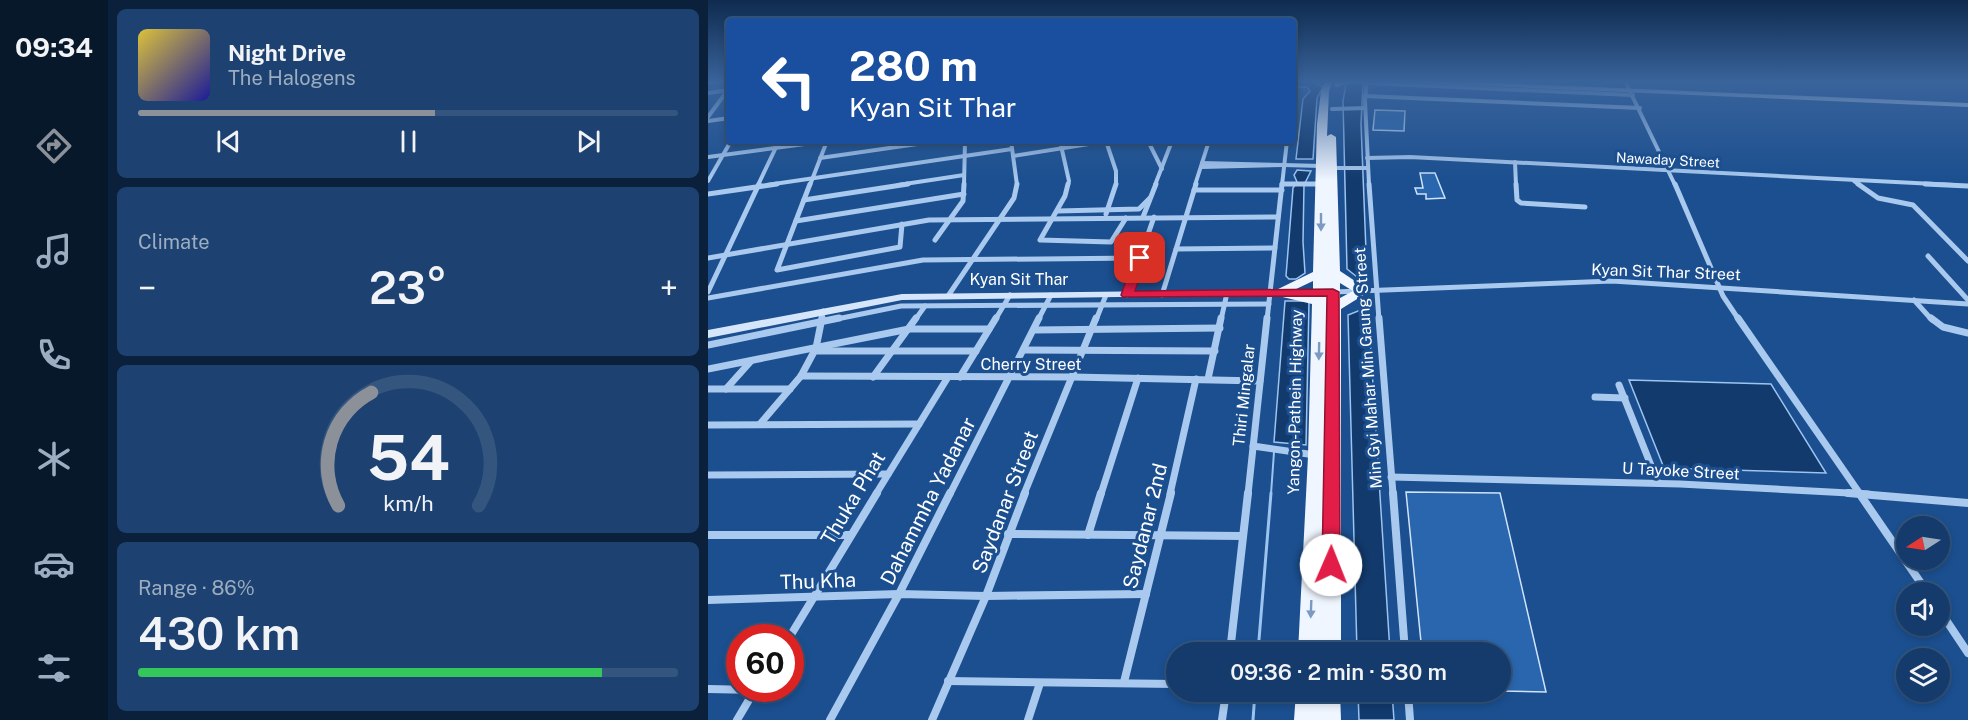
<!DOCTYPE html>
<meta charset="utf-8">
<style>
body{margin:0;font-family:"Public Sans",sans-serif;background:#1d4271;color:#f1f3f6;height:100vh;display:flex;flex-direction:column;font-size:22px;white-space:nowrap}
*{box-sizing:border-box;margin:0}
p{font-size:20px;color:#9dadc1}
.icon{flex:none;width:33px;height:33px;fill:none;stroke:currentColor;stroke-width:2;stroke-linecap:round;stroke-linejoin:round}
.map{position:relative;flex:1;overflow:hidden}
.side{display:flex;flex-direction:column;gap:9px;padding:9px;background:#0b203b;width:600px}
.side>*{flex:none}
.hud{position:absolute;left:18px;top:18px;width:570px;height:126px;border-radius:6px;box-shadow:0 3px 9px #0003,0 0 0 2px #33557e;background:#1a4fa0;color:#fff;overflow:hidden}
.needle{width:39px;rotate:258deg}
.controls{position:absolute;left:1188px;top:516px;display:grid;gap:12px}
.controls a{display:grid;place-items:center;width:54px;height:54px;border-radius:50%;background:#143b6b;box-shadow:0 3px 9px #0003,0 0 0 2px #33557e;font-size:30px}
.speed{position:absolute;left:18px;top:624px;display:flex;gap:12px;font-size:30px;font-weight:700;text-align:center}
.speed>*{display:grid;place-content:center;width:78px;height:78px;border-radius:50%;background:#143b6b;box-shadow:0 3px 9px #0003,0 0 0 2px #33557e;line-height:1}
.speed .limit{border:9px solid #d22;background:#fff;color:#111}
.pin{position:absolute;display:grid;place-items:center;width:51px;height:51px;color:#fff;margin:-26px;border-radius:12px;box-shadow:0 3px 9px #0006}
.me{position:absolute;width:66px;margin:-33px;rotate:1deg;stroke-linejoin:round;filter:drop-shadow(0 0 4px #0008)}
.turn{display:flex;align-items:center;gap:21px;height:126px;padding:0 24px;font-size:27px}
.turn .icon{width:78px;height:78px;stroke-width:2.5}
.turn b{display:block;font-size:42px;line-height:51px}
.big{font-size:45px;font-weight:600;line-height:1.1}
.side .tile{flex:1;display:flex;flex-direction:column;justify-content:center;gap:9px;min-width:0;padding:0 21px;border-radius:9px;background:#1d4271}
.side .dial{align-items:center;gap:0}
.dial svg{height:156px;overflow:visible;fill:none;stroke:#33557e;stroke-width:7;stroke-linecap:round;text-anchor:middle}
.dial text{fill:#f1f3f6;stroke:none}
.song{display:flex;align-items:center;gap:18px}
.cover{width:72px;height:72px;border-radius:9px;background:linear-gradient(135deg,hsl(50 70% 55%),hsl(240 70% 35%))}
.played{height:6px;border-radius:3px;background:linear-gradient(90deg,#8c9099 55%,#33557e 55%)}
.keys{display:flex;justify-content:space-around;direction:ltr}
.heat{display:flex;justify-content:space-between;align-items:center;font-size:33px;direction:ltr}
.charge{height:9px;border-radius:4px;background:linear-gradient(90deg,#34c759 86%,#33557e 0)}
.trip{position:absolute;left:458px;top:642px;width:345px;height:60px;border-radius:30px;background:#143b6b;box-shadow:0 3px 9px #0003,0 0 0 2px #33557e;font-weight:600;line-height:60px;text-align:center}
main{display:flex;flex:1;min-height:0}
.tab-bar{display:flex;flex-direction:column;width:108px;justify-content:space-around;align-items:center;background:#08182b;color:#9dadc1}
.tab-bar .icon{width:42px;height:42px}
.tab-bar .on{color:#8c9099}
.tab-bar b{font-size:27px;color:#f1f3f6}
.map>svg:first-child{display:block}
.water{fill:#123a6d;stroke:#9cc4f0;stroke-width:1.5}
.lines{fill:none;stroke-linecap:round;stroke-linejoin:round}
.stream-far1{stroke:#9cc4f0;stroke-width:2}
.stream{stroke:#9cc4f0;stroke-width:3}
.building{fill:#2a66ad;stroke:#cfe3fa;stroke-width:1.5}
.street-far3{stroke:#a9c9ee;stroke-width:4}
.street-far2{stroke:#a9c9ee;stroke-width:5}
.street-far1{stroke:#a9c9ee;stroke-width:7}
.street{stroke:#a9c9ee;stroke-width:8}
.secondary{fill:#d6e6fa;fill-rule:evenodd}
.primary{fill:#f0f6ff;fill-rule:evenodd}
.oneway{fill:#7b9ac1}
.route{fill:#e11d48;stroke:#92132f;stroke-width:1.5}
.labels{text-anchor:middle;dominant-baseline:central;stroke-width:6;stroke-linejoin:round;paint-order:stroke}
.far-street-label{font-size:14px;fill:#fff;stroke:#1b4f8f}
.street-label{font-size:16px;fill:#fff;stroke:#1b4f8f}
.near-street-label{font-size:20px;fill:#fff;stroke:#1b4f8f}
</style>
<main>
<nav class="tab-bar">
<b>09:34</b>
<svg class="icon on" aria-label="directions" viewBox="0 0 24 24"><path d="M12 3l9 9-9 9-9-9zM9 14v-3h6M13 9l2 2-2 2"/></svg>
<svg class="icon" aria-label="music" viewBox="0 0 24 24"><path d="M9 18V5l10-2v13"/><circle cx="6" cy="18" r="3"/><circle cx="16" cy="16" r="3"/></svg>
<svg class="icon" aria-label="phone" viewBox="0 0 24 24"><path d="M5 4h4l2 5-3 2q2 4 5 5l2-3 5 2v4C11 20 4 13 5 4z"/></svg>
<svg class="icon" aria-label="climate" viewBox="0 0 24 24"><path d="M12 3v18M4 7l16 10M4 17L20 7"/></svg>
<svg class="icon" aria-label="car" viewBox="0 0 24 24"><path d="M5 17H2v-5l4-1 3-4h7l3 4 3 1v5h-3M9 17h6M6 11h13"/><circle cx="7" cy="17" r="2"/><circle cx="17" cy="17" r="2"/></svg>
<svg class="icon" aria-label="filters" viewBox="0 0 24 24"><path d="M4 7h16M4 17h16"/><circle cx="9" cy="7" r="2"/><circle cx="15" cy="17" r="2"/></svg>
</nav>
<section class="side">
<div class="tile">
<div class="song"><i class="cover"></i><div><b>Night Drive</b><p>The Halogens</p></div></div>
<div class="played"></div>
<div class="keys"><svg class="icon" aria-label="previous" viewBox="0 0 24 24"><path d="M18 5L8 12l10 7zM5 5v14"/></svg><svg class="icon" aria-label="pause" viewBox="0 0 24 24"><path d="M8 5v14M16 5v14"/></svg><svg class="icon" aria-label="next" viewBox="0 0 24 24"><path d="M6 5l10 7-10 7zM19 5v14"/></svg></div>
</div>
<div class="tile"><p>Climate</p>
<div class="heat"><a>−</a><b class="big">23°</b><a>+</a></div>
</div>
<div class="tile dial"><svg viewBox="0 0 100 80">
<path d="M14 69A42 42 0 1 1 86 69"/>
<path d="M14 69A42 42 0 0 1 31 11" stroke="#8c9099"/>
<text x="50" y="56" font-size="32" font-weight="700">54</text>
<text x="50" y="72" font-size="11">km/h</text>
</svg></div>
<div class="tile"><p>Range · 86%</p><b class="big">430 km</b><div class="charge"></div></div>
</section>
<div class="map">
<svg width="1260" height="720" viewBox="0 0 1260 720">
<rect width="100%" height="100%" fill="#1b4f8f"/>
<g class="water">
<polygon points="603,81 615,87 609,98 605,159 588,159 595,99 602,91 599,87 585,87 585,82"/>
<polygon points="645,82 655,83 653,124 659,276 648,276 639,269 635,101 638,84"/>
<polygon points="589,170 603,171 596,185 595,242 597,273 588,279 581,279 578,276 585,188 589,182 586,175"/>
<polygon points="577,301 601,301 598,445 566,442"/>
<polygon points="660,307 682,652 649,652 640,315"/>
<polygon points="921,380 1063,384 1118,473 956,468"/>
<polygon points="650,692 684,692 686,720 651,720"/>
</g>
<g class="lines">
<polyline class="stream-far1" points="563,494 566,452"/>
<g class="stream">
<polyline points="550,652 563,493"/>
<polyline points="545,720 547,692"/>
</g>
</g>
<g class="building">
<polygon points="667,110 697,111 696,131 665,130"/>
<polygon points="712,173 727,173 737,198 718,199 718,194 709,194 707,188 715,188"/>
<polygon points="698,492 792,493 838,692 792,691 792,652 714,652"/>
</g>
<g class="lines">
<g class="street-far3">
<polyline points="659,81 657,100 661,185"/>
<polyline points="917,81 967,185"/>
<polyline points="0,82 11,81"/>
<polyline points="659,83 925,95"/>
<polyline points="0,93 20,90"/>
<polyline points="657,96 932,108"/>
<polyline points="624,109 657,108"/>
<polyline points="0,117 19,91"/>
<polyline points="0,121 21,118"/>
<polyline points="303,141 309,185"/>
<polyline points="352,141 361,181 360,185"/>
<polyline points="398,141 408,171 408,185"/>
<polyline points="440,141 454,169"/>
<polyline points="480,143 579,143"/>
<polyline points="305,156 400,141"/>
<polyline points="0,157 119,141"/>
<polyline points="112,158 230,141"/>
<polyline points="659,158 702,157 1246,185"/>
<polyline points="807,162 808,185"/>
<polyline points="576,165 613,166"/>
<polyline points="493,167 576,165 494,163"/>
<polyline points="624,168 660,168"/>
<polyline points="0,181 23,141"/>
<polyline points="1146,181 1152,185"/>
<polyline points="574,184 613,184"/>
<polyline points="50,185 71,141"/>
<polyline points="59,185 304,149"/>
<polyline points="102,185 119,141"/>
<polyline points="190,185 256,175"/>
<polyline points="256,185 257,141"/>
<polyline points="447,185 464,141"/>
<polyline points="487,185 501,141"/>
<polyline points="574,185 579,141"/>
</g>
<g class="street-far2">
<polyline points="102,184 69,270 192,247 194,224"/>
<polyline points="360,184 357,196 332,240 403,242 418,218"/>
<polyline points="574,184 613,184"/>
<polyline points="661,184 671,320"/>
<polyline points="808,184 809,200 813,203 877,207"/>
<polyline points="967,184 1015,296 1031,320"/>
<polyline points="1150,184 1170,198 1205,205 1260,261"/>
<polyline points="1217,184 1260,186"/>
<polyline points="486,190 574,190"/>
<polyline points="0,194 69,184"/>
<polyline points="96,200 200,184"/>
<polyline points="350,211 431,209 442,198"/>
<polyline points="398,214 408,184"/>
<polyline points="435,217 448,184"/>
<polyline points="88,221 256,194"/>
<polyline points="227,240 255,201 256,184"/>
<polyline points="468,249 567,248"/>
<polyline points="1220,256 1260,300"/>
<polyline points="0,258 221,220 570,217"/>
<polyline points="0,292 51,184"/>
<polyline points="626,292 904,281 1260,304"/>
<polyline points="419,295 446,217"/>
<polyline points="454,295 488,184"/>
<polyline points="240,296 306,198 309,184"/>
<polyline points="0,298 215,260 432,258"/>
<polyline points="1206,300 1224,320"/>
<polyline points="113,320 115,311"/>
<polyline points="124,320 193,306 561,304"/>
<polyline points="207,320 217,306"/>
<polyline points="287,320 302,295"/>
<polyline points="330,320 343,295"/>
<polyline points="388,320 398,295"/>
<polyline points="513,320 519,293"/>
<polyline points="559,320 574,184"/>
</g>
<g class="street-far1">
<polyline points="671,318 685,494"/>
<polyline points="1030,318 1152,494"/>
<polyline points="1223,318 1235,327 1260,333"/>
<polyline points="326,330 512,328"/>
<polyline points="0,345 131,318"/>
<polyline points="316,350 507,351"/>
<polyline points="107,351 268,351"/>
<polyline points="0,369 201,329 281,329"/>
<polyline points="93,376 365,377 552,381"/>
<polyline points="165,377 208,318"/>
<polyline points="252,377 288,318"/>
<polyline points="500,379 513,318"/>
<polyline points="911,385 950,483"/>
<polyline points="0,389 82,389"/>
<polyline points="18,389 43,361"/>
<polyline points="887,397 917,398"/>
<polyline points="52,424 93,376 108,348 114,318"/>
<polyline points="0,425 211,424"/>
<polyline points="545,446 607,455"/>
<polyline points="0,475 180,474"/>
<polyline points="683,477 972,484 1160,494"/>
<polyline points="168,494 240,377"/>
<polyline points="242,494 331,318"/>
<polyline points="316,494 388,318"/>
<polyline points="393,494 430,378"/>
<polyline points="462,494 488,379"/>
<polyline points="540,494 559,318"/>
</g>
<g class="street">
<polyline points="685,493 697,652"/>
<polyline points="1140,493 1260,503"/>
<polyline points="1151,493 1219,592"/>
<polyline points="300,534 535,536"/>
<polyline points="0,535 142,535"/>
<polyline points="380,535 393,493"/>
<polyline points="0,600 191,594 278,596 438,594"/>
<polyline points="1232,611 1260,653"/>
<polyline points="81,638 169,493"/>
<polyline points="522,652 540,493"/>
<polyline points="240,681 468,684"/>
<polyline points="416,682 463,493"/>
<polyline points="0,689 48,690"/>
<polyline points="700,692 702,720"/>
<polyline points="29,720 48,688"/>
<polyline points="122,720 191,594 242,493"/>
<polyline points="224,720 278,596 317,493"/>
<polyline points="320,720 332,683"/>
<polyline points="514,720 518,692"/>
</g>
<g class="secondary">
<polygon points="706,81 747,81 1260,103 1260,107 709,83"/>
<polygon points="621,289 625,290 626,292 625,294 194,300 0,338 0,330 194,294"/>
</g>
<g class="primary">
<path d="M617 81H625L621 91 619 136 623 134 628 137 632 271 662 291 633 309V652H590L600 456 604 304 566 295 564 292 605 272 609 124 613 91ZM605 281V296L584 291ZM632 283 645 291 632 298Z"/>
<polygon points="632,81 645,81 629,87 625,84"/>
<polygon points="588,692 632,692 633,720 586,720"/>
</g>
</g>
<defs><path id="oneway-solid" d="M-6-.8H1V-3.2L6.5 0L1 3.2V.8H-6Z" transform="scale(1.5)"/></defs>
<g class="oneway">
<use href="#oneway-solid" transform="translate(613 222) rotate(90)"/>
<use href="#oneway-solid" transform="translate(611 351) rotate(91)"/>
<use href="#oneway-solid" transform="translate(603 609) rotate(92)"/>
</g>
<linearGradient id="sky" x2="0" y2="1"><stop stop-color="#0f2b4f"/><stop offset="0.45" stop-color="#39639b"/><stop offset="1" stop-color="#39639b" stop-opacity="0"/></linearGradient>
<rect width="1260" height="181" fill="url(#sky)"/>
<polygon class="route" points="432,254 438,258 427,291 625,289 631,292 632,565 629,570 623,573 617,570 614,565 619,296 415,297 413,295 426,258"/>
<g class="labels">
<g class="far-street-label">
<text transform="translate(960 160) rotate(3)">Nawaday Street</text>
</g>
<g class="street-label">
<text transform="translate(958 272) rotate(2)">Kyan Sit Thar Street</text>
<text x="311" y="279">Kyan Sit Thar</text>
<text x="323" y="364">Cherry Street</text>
<text transform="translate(660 368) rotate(-94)">Min Gyi Mahar Min Gaung Street</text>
<text transform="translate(536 395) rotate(-84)">Thiri Mingalar</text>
<text transform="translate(587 402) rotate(-89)">Yangon-Pathein Highway</text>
<text transform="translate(973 471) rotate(3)">U Tayoke Street</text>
</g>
<g class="near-street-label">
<text transform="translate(145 498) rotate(-59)">Thuka Phat</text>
<text transform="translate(220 501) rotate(-63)">Dahammha Yadanar</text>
<text transform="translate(297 502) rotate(-69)">Saydanar Street</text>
<text transform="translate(437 526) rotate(-76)">Saydanar 2nd</text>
<text transform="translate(110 581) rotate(-2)">Thu Kha</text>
</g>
</g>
</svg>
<div class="controls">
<a><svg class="needle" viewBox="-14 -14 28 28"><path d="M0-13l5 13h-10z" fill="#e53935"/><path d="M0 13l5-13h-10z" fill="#9dadc1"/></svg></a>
<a><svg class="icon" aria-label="sound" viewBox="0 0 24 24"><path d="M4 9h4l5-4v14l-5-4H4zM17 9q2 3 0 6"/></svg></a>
<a><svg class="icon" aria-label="layers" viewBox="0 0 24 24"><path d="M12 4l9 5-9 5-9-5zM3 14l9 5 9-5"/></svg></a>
</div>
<div class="speed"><div class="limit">60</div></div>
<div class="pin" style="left:432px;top:258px;background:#d93025"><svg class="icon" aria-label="arrive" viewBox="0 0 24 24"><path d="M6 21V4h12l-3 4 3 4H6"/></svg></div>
<svg class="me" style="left:623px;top:565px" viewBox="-20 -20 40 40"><circle r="19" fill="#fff"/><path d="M0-13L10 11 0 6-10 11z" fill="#e11d48"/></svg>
<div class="trip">09:36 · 2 min · 530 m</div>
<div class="hud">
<div class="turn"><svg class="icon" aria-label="left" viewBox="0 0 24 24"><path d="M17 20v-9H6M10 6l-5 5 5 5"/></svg><div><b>280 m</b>Kyan Sit Thar</div></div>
</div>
</div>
</main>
